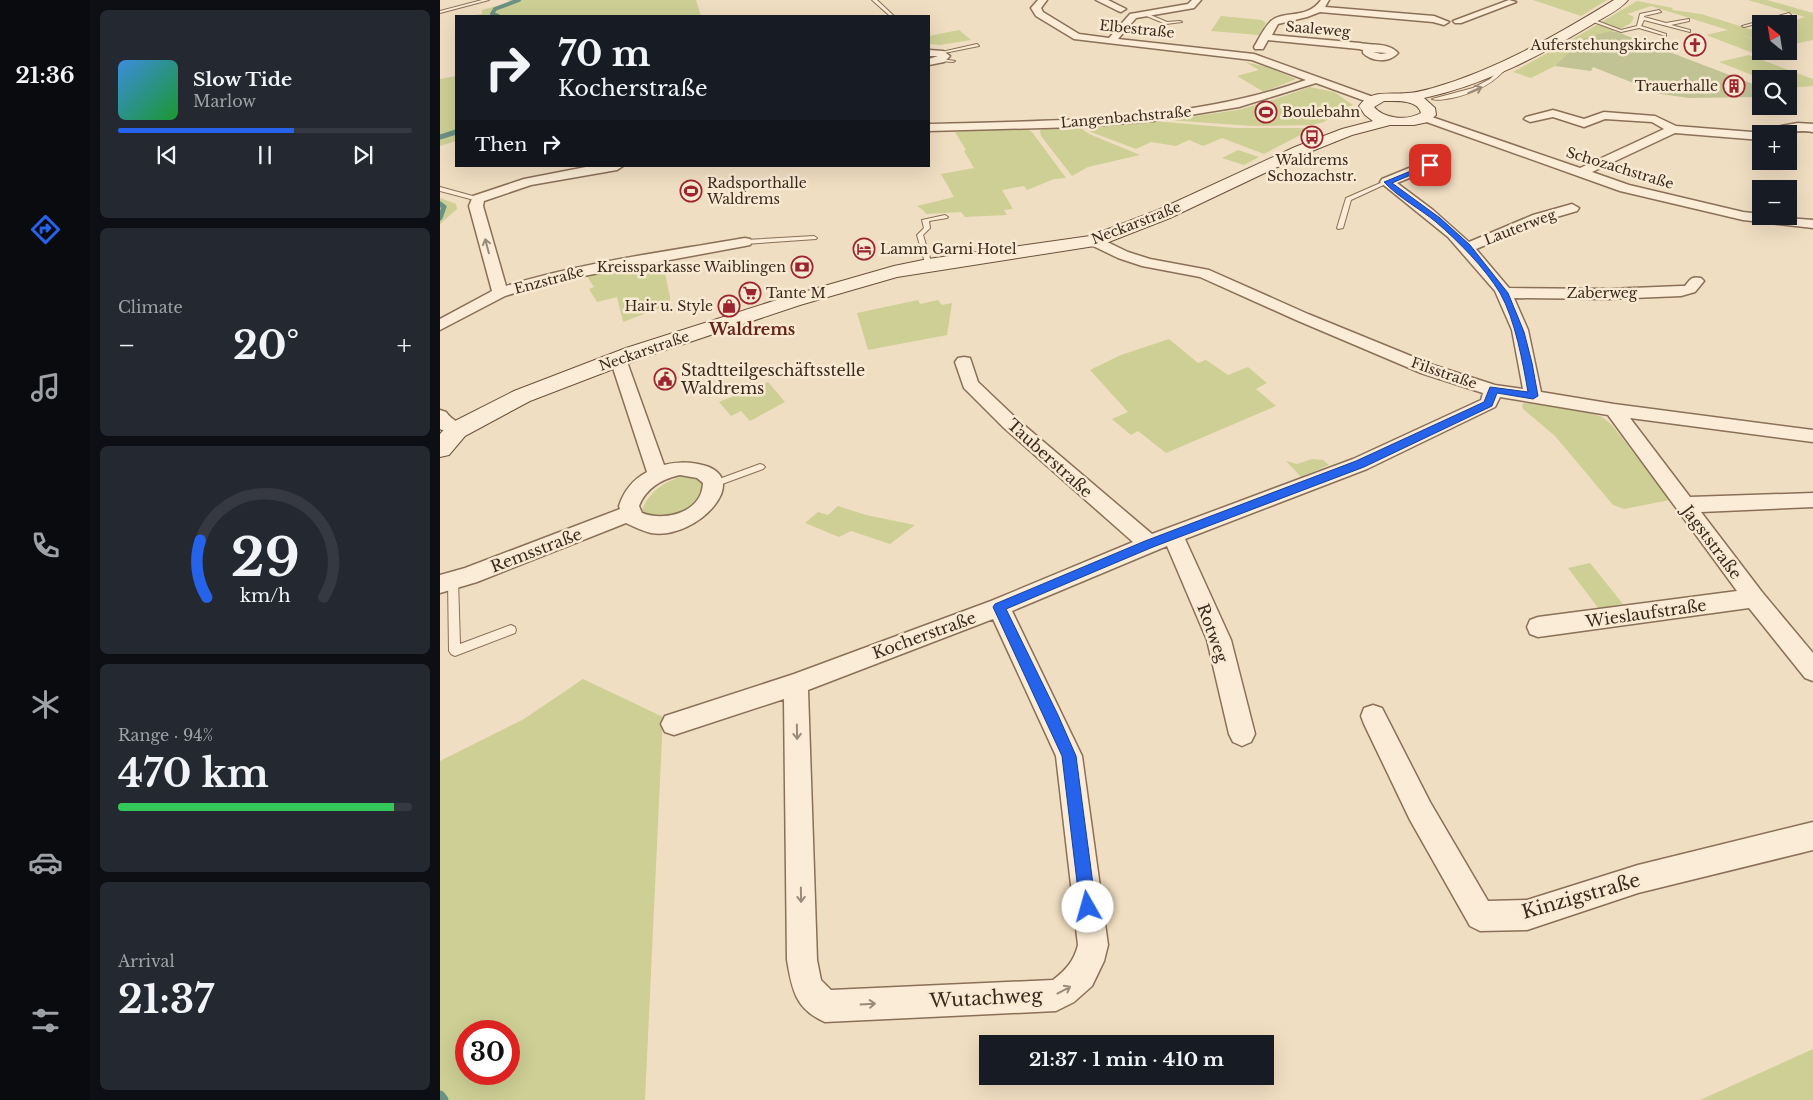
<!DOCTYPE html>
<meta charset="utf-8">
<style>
body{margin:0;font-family:"Libre Baskerville",serif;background:#242831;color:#f1f3f6;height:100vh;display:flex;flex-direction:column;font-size:19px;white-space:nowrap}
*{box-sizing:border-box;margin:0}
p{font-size:16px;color:#9ea1a6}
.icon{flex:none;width:28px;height:28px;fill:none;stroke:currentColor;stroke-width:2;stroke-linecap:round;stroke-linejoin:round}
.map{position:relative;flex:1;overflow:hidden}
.details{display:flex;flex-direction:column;gap:10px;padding:10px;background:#0d0f14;width:350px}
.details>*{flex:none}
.top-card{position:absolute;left:15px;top:15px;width:475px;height:152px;border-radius:0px;box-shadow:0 5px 20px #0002;background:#171b24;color:#f1f3f6;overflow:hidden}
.needle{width:32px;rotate:330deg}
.controls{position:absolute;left:1312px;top:15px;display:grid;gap:10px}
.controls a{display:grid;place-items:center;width:45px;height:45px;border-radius:0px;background:#171b24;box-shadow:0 5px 20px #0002;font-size:25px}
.speed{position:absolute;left:15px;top:1020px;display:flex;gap:10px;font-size:25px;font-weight:700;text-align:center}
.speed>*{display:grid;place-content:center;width:65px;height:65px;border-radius:50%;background:#171b24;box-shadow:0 5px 20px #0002;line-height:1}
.speed .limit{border:8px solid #d22;background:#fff;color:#111}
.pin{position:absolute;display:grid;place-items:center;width:42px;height:42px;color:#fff;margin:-21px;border-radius:10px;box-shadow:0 2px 8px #0006}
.me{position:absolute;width:55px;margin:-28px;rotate:353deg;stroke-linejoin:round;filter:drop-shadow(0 0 4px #0008)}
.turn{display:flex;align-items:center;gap:18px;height:105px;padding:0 20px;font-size:22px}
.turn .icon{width:65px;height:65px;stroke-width:2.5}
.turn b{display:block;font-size:35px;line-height:42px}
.then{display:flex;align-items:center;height:48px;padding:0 20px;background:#0003;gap:10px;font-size:19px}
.big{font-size:38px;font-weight:800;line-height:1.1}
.details .card{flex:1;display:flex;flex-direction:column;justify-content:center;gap:8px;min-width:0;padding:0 18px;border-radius:8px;background:#242831}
.details .dial{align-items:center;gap:0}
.dial svg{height:130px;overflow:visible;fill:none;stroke:#363941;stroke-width:7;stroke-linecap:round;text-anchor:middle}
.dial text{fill:#f1f3f6;stroke:none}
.song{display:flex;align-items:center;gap:15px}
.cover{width:60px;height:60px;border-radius:8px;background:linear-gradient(135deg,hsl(210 70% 55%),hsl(130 70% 35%))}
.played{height:5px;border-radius:2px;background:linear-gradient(90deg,#2563eb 60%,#363941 60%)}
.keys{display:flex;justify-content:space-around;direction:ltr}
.heat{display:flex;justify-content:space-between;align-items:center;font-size:28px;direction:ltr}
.charge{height:8px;border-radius:4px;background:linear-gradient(90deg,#34c759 94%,#363941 0)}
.trip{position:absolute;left:539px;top:1035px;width:295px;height:50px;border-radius:0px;background:#171b24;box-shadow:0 5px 20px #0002;font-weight:800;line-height:50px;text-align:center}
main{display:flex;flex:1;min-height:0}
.dock{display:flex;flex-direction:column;width:90px;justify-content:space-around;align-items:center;background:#090b0e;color:#9ea1a6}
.dock .icon{width:35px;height:35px}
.dock .active{color:#2563eb}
.dock b{font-size:22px;color:#f1f3f6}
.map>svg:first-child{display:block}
.green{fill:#cdcf95;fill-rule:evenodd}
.cemetery{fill:#c1c395}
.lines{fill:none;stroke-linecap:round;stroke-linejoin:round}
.stream-far2{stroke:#6b9184;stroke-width:4}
.stream-far1{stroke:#6b9184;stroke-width:5}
.stream{stroke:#6b9184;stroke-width:11}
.lane-casing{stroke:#8b6f58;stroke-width:2}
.street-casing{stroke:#8b6f58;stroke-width:3}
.secondary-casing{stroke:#6d503b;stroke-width:2}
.lane{fill:#faecd6;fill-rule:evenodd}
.street{fill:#faecd6;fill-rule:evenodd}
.secondary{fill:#faecd6;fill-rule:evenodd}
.oneway{stroke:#9a8a7a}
.route{fill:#2563eb;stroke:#184099}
.labels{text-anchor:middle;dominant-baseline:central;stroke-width:5;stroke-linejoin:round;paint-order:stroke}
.far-street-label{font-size:14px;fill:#3a291d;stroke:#f7e9d2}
.far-poi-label{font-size:14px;fill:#3a291d;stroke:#f7e9d2;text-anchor:end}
.far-quarter-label{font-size:16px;font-weight:bold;fill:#69241a;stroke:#f7e9d2}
.poi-label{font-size:16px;fill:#3a291d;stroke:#f7e9d2;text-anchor:start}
.street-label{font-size:16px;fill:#3a291d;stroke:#f7e9d2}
.near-street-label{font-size:19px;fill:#3a291d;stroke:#f7e9d2}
</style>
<main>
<nav class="dock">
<b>21:36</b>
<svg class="icon active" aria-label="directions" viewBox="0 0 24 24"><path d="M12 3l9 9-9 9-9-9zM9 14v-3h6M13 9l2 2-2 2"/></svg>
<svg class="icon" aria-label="music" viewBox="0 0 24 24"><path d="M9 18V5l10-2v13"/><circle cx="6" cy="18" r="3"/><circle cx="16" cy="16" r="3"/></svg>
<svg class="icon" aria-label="phone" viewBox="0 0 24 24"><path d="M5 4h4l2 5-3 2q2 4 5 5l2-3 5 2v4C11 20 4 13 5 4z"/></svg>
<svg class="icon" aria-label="climate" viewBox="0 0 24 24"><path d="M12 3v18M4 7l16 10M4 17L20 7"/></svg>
<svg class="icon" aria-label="car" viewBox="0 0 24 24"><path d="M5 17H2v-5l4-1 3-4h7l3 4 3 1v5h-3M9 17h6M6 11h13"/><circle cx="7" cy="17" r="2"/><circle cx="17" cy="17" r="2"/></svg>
<svg class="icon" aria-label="filters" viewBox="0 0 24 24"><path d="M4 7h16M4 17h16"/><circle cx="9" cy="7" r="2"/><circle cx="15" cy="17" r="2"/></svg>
</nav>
<section class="details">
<div class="card">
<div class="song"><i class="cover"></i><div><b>Slow Tide</b><p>Marlow</p></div></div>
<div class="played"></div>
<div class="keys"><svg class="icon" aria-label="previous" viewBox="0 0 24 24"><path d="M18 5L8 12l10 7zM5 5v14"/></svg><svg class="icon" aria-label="pause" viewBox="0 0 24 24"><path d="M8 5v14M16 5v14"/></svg><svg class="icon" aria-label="next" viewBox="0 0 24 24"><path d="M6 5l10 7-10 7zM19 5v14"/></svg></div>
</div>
<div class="card"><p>Climate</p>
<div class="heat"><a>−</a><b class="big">20°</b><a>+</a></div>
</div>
<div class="card dial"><svg viewBox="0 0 100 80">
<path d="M14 69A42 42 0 1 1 86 69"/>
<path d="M14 69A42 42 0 0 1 10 34" stroke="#2563eb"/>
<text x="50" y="56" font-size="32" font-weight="700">29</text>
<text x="50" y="72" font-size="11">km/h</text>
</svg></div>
<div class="card"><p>Range · 94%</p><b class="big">470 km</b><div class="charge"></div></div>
<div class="card"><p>Arrival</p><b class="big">21:37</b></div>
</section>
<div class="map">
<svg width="1373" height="1100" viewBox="0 0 1373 1100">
<rect width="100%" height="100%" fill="#f0dec2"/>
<g class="green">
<polygon points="68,0 256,0 261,16 26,16 42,14 42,10 71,2"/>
<polygon points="1093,0 1167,0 1141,16"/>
<polygon points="1308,0 1327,0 1373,13 1373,40 1349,45 1349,24 1344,24 1365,17"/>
<polygon points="1197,1 1233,8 1232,10 1261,14 1316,31 1321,30 1321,41 1302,35 1321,42 1321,51 1313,53 1266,35 1288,30 1211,6 1187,14 1194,17 1191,23 1180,29 1144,39 1115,66 1091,78 1073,72 1131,40"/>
<polygon points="781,16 822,20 826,23 819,35 771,31"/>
<polygon points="519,30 531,40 500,45 489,44 489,36"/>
<polygon points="1309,55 1373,79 1373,86 1349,88 1349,79 1322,79 1279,62"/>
<polygon points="805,62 827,67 856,79 824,92 797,76 819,70"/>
<polygon points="16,76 16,141 0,146 0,79"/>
<polygon points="870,87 894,92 913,105 902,109 884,122 872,125 812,126 728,120 798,110 833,100"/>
<polygon points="713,121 795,128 864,128 868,131 824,154 782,138 763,146 749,140 736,146 711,142 696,149 651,132 645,127"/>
<polygon points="638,126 649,134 700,155 648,167 632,176 601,136 600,131 602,128"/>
<polygon points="587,128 592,132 626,178 614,179 587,190 584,186 562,190 573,209 564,210 567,215 525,217 521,212 486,214 484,211 477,206 514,197 501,174 534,168 524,151 526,150 515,132"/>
<polygon points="798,150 819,157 804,165 782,158"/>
<polygon points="0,198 16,204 17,209 0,224"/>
<polygon points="215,261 223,264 230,297 230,301 225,306 183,322 177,297 157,302 149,289 154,287 144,272"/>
<polygon points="478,300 480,304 498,300 502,305 512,303 507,335 428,350 417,313"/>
<polygon points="729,339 758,363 766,360 788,375 808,367 827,383 816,389 836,406 726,453 698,431 691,435 672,419 688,412 650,370 681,355"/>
<polygon points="328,382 345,402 310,421 301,411 291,416 279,402"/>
<polygon points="1084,403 1147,411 1162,417 1172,425 1230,500 1184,509 1173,505 1115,436 1083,409 1082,405"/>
<polygon points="872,459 883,460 889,465 861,477 846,461 857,464"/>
<path d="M258 473 267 487 254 505 228 520 201 513C208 488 234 476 258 473Z"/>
<polygon points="398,506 426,515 475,525 450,544 411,531 399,537 365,523 378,512 388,515"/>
<polygon points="1150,563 1183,604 1159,609 1128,568"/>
<path d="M143 679 223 717 205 1100H0V761L84 719ZM26 1031H69V1074H26Z"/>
<polygon points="1373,1049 1373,1100 1260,1100"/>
</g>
<polygon class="cemetery" points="1171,31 1177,32 1321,87 1321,97 1249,98 1221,94 1153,67 1151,71 1115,66 1144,38"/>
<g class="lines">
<polyline class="stream-far2" points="58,16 52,14 55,9 79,0"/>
<g class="stream-far1">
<polyline points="0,137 16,132"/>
<polyline points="0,204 4,207 0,218"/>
</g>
<polyline class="stream" points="0,1096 3,1100"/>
<g class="lane-casing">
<g id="lane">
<polygon points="42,0 49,0 0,13 0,11"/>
<polygon points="432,0 437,0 454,16 450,16"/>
<polygon points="1219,10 1221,12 1204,16 1204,17 1226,23 1249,19 1249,21 1231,25 1250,30 1250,32 1204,20 1201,26 1226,34 1226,36 1199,28 1181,32 1148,20 1152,19 1181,30 1197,26 1200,14"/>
<polygon points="706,13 727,22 740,21 742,22 726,24 704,15"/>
<polygon points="1349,13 1351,15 1304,27 1302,26"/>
<polygon points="537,44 539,46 499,54 497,53"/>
<polygon points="502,59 515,61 513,62 500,61"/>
<path d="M1065 64 1069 65C1054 84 1035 93 1012 98 1005 99 998 101 992 99L1033 88 1050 79Z"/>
<polygon points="945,181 950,182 911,200 903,228 898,229 897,228 906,198"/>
<polygon points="0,187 40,198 41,199 38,201 0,191"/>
<polygon points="505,215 508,217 507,218 489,221 490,228 483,235 492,265 486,266 477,235 484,228 482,220"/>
<polygon points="374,236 377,238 376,239 305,244 302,242 305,240"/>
<polygon points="320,464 323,465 325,467 323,469 274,487 269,484 271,482"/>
<polygon points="13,576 17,577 18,580 20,644 71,625 75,627 76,630 75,633 15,656 11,654 9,651 8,580 9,577"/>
</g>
</g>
<g class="street-casing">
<g id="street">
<path d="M598 0H607L601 8 603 12 639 34 669 38 690 14 748 4 752 0H761L754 8 696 18 678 39 814 54 936 98 938 100 932 103 928 102 876 83 799 107 713 121 638 127 489 131V124C616 120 745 123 866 80L812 60 634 39 596 16 591 8Z"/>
<polygon points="656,0 668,0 686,9 681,12 678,11"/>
<path d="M881 0H889L885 7 994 16 1009 22 1004 25 993 22 880 12 867 17 838 24 832 35 920 43C933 46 948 42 958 53 949 63 932 62 923 53V50L919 49 828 40 823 49H815L814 47C819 39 823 29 831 21 843 10 867 20 881 0ZM933 52 947 53 941 54Z"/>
<polygon points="1069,0 1076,2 1021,23 1015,23 1013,21"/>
<polygon points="489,50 503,51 510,56 504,62 489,65 489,59 498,56 489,56"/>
<polygon points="1113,110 1144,119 1164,112 1215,116 1236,126 1325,133 1321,134 1321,140 1235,133 1152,172 1189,185 1303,212 1321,214 1321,216 1373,220 1373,228 1303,220 1180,191 981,120 979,118 981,116 989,116 1140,168 1224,129 1212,122 1165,119 1144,127 1113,117 1090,122 1084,119 1086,117"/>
<path d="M1358 123 1373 124V132C1358 129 1345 134 1330 134L1341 126Z"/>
<path d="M1002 159 1006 160 1008 163 1006 166 984 172 957 183 993 210 1029 242 1093 215 1132 204 1139 208 1137 211 1103 221 1036 249 1069 288 1168 289 1241 286H1245C1250 279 1252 276 1261 278L1264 281 1255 292 1241 296 1168 299 1074 298 1088 330 1101 392 1174 404 1373 430V442L1190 418 1250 497 1373 493V507L1261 512 1322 592 1373 653V681L1365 678 1309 608 1098 637 1090 634 1087 627 1090 620 1098 617 1297 591 1168 415 1060 397 1055 407 927 469 745 539 791 640 815 734 811 742 802 746 793 742 789 734 767 640 727 546 572 611 642 756 668 945 664 961 652 986 634 1002 616 1011 385 1022C355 1009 352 989 347 960L344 699 234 735 225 732 221 724 225 716 354 674 551 601 693 542 564 428 524 388 515 362 518 358 524 357 530 358 538 382 578 420 712 534 913 459 1041 400 1043 393 981 373 856 320 760 277 702 266 678 258 649 244 647 241 649 238H659L688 252 710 259 769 270 868 314 993 365 1055 385 1083 389 1072 330 1055 291 1008 237 940 182 942 179 974 166ZM553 619 616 756 638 945C634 961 626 970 613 980L391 990 381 980 377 960 368 690Z"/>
<path d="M151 166H183L177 170 91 185 44 201 43 206 66 286C143 262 225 252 305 238L310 239 312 242 310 245 305 246 111 282 65 296 0 330V319L52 291 29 206 33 196 84 179Z"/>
<path d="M178 354 184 355 186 359 224 465C237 462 245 462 258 464 318 475 257 541 211 533 203 531 194 527 186 523L37 582 0 593V575L25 568 180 509 179 506C184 491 192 480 207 472L170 359 172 355ZM240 475 257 478 263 483C262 512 226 522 202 513L199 506C206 488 222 479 240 475Z"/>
<path d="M0 410 6 412C12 421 21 422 26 430L24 434 17 436 0 429Z"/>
<polygon points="933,705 942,708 990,802 1048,901 1087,900 1198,865 1373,822 1373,850 1198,893 1087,930 1040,931 1030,926 970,820 924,724 921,716 924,708"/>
</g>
</g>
<g class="secondary-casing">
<path id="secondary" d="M1174 0H1188C1180 10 1164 17 1153 24 1100 56 1044 85 984 98L995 108 996 115 988 122 974 125H950L912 135 867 153 730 218 661 245 457 277 360 305 202 358 90 401 25 436 9 455 0 457V434L9 424 74 391 186 348 346 297 454 266 488 259 650 236 718 210 855 147 902 129 933 121 925 115 919 106C931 89 949 95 967 93 976 93 985 90 993 88 1058 69 1117 35 1174 0ZM944 101C955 101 978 99 981 113 967 121 944 119 934 107Z"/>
</g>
<use href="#lane" class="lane"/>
<use href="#street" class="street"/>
<use href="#secondary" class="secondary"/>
</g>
<defs><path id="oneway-shaft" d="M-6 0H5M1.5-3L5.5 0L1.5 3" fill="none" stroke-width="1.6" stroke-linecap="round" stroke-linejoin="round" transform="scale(1.25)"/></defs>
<g class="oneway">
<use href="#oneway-shaft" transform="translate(1035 90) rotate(-24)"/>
<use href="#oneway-shaft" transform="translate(47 246) rotate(-105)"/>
<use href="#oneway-shaft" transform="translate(357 732) rotate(89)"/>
<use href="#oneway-shaft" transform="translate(361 895) rotate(89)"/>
<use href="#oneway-shaft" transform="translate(624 990) rotate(-28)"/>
<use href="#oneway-shaft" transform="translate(428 1004) rotate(-3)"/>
</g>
<path class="route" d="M988 164 994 165 952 183 1000 218 1030 245 1068 293 1084 332 1092 363 1098 396 1093 399 1057 393 1052 406 924 467 713 547 566 609 618 715 636 756 656 907 654 913 648 915 643 913 640 907 622 756 553 607 555 604 705 541 916 461 1044 402 1050 387 1088 392C1083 363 1075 319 1060 293 1045 268 1018 241 996 222 979 208 959 198 944 182Z"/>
<defs>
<g id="church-ring" transform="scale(1.125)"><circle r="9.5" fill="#f7e9d2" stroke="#9d2530" stroke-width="1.5"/><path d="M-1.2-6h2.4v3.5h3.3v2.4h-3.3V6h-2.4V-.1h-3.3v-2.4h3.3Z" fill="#9d2530"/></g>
<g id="building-ring" transform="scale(1.125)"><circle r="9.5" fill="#f7e9d2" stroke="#9d2530" stroke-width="1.5"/><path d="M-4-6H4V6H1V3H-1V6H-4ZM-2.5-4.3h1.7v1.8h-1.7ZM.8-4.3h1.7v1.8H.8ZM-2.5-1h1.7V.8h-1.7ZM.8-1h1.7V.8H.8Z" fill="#9d2530"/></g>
<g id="stadium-ring" transform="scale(1.125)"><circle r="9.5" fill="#f7e9d2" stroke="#9d2530" stroke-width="1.5"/><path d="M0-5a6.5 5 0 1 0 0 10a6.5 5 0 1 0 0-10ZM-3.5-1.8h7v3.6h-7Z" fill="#9d2530"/></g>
<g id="bus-ring" transform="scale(1.125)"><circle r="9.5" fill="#f7e9d2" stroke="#9d2530" stroke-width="1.5"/><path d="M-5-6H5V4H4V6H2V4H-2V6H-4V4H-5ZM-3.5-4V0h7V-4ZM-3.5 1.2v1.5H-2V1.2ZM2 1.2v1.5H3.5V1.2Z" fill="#9d2530"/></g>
<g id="hotel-ring" transform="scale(1.125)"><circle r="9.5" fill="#f7e9d2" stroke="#9d2530" stroke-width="1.5"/><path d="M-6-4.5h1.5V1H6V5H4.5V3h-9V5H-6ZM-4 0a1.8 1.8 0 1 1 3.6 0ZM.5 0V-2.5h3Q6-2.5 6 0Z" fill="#9d2530"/></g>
<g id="bank-ring" transform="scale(1.125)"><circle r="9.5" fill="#f7e9d2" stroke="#9d2530" stroke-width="1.5"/><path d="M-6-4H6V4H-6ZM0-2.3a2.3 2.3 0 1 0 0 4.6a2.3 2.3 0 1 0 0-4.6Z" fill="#9d2530"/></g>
<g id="supermarket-ring" transform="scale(1.125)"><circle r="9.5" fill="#f7e9d2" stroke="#9d2530" stroke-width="1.5"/><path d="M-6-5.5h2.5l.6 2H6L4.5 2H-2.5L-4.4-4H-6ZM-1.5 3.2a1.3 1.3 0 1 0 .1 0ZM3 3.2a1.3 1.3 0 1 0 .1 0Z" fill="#9d2530"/></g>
<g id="shop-ring" transform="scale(1.125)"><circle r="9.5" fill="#f7e9d2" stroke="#9d2530" stroke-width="1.5"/><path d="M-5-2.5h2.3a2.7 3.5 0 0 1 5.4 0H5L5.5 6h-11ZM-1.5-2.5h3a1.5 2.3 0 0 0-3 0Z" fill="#9d2530"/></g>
<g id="civic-ring" transform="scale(1.125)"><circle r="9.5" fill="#f7e9d2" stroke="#9d2530" stroke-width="1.5"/><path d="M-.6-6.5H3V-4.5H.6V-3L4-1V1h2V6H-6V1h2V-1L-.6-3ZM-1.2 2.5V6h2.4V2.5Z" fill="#9d2530"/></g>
</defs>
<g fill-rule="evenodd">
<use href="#church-ring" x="1255" y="45"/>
<use href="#building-ring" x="1294" y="86"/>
<use href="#stadium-ring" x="826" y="112"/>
<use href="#bus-ring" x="872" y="137"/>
<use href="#stadium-ring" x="251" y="191"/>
<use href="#hotel-ring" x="424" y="249"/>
<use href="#bank-ring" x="362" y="267"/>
<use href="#supermarket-ring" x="310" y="293"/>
<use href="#shop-ring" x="289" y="306"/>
<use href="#civic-ring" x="225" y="379"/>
</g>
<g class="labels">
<g class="far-street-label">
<text transform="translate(697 29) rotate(6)">Elbestraße</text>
<text transform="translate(878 29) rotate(5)">Saaleweg</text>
<text transform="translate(686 117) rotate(-5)">Langenbachstraße</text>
<text transform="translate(1180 168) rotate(17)">Schozachstraße</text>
<text transform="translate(696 223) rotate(-21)">Neckarstraße</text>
<text transform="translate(1080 227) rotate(-21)">Lauterweg</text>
<text transform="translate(109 280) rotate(-15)">Enzstraße</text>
<text x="1162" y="293">Zaberweg</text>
<text transform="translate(204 351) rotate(-19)">Neckarstraße</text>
<text transform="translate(1004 373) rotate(19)">Filsstraße</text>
</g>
<g class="far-poi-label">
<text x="1239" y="45">Auferstehungskirche</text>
<text x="1278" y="86">Trauerhalle</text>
<text x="842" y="112" text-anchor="start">Boulebahn</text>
<text x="872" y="160" text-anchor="middle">Waldrems<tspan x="872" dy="16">Schozachstr.</tspan></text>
<text x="267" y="183" text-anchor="start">Radsporthalle<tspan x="267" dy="16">Waldrems</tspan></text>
<text x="440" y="249" text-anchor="start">Lamm Garni Hotel</text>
<text x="346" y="267">Kreissparkasse Waiblingen</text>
<text x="326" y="293" text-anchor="start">Tante M</text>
<text x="273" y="306">Hair u. Style</text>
</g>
<g class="far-quarter-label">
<text x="312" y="329">Waldrems</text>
</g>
<g class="poi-label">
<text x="241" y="370">Stadtteilgeschäftsstelle<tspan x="241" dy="18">Waldrems</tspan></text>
</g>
<g class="street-label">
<text transform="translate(610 458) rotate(42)">Tauberstraße</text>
<text transform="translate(1272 542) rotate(53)">Jagststraße</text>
<text transform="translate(96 550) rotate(-21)">Remsstraße</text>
<text transform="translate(1206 613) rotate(-8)">Wieslaufstraße</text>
<text transform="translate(773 633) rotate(70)">Rotweg</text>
<text transform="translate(484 635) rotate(-20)">Kocherstraße</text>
</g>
<g class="near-street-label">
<text transform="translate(1141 896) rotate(-16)">Kinzigstraße</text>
<text transform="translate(546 998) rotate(-3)">Wutachweg</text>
</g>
</g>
</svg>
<div class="controls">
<a><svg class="needle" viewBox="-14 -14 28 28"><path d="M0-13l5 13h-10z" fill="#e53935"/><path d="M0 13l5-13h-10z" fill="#9ea1a6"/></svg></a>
<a><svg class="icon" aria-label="search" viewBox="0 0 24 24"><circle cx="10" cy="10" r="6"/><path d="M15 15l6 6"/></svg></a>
<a>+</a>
<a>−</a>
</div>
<div class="speed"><div class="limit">30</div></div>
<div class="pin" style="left:990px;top:165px;background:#d93025"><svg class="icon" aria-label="arrive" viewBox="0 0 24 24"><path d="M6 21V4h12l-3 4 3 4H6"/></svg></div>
<svg class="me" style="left:648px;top:907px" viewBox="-20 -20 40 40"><circle r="19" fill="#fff"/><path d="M0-13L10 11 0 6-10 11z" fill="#2563eb"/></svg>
<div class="trip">21:37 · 1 min · 410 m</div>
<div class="top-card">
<div class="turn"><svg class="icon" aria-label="right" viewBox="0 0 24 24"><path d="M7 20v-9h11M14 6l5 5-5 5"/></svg><div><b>70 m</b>Kocherstraße</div></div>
<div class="then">Then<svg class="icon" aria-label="right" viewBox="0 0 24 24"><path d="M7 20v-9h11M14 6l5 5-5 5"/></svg></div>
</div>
</div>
</main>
